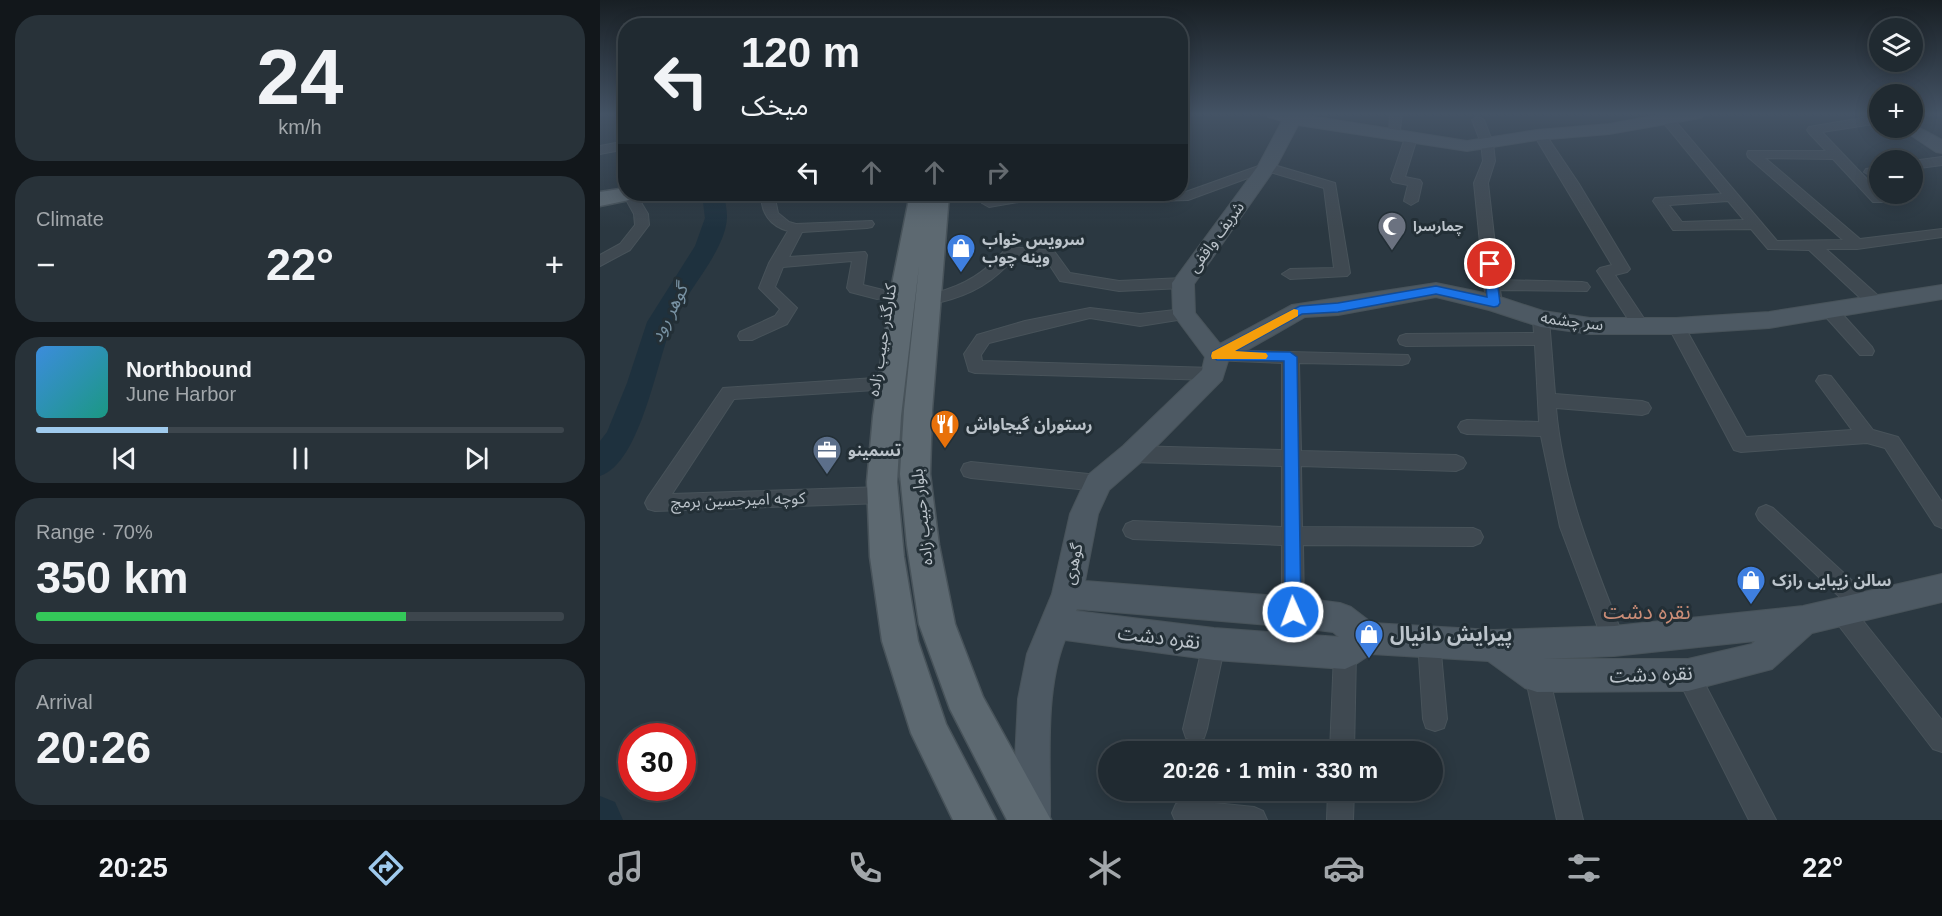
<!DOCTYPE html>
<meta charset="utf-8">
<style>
body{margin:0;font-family:Arial,"Noto Sans Arabic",sans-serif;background:#283239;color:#f1f3f6;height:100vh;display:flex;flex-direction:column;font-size:22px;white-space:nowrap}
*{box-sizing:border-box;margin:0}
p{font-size:20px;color:#a2a7ab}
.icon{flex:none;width:33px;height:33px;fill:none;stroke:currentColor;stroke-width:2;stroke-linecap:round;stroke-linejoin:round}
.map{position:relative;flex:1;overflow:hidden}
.panel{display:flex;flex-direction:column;gap:15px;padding:15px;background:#12171b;width:600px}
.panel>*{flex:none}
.hud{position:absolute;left:18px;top:18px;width:570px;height:183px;border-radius:24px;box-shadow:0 3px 15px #0003,0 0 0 2px #3d464d;background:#202a31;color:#f1f3f6;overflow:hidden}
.tools{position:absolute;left:1269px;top:18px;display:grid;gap:12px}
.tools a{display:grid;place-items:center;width:54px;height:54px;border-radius:50%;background:#202a31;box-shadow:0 3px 15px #0003,0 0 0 2px #3d464d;font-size:30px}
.speed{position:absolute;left:18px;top:723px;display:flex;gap:12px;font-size:30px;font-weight:700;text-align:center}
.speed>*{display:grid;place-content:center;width:78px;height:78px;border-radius:50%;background:#202a31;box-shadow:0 3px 15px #0003,0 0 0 2px #3d464d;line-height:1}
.speed .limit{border:9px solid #d22;background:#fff;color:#111}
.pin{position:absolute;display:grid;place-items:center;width:51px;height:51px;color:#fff;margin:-26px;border:3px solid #fff;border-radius:50%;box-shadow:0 2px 6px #0007}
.me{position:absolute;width:66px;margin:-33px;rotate:358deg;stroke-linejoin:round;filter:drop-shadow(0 0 4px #0008)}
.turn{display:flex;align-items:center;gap:21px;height:126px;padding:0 24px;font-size:27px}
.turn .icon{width:78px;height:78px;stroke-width:2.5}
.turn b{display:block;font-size:42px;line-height:51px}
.lanes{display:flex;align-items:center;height:57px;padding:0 24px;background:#0003;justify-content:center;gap:30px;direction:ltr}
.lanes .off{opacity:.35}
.big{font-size:45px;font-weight:600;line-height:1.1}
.panel .card{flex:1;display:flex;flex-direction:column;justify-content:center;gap:9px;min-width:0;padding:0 21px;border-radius:24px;background:#283239}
.panel .dial{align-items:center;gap:0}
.dial b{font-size:78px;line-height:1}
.song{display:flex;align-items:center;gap:18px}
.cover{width:72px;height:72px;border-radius:9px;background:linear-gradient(135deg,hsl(210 70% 55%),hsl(170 70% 35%))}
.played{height:6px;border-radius:3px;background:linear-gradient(90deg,#9fcaed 25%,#3d464d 25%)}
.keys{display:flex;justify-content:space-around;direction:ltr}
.heat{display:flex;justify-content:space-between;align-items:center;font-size:33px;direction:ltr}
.charge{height:9px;border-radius:4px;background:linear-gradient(90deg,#34c759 70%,#3d464d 0)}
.trip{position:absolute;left:498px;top:741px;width:345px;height:60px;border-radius:30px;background:#202a31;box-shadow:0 3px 15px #0003,0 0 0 2px #3d464d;font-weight:600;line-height:60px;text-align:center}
.dock{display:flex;height:96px;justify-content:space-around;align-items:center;background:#0d1114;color:#a2a7ab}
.dock .icon{width:42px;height:42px}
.dock .current{color:#9fcaed}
.dock b{font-size:27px;color:#f1f3f6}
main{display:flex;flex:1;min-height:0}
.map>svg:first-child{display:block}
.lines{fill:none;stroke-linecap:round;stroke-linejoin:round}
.river{fill:#1e313e;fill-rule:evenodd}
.street-casing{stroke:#48535a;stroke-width:2}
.secondary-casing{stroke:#48535a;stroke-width:2}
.primary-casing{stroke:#48535a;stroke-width:3}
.street{fill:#3f4951;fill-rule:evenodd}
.secondary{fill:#4d5963;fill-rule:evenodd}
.primary{fill:#5d6971;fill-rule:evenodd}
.wall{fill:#35424a}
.route{fill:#1a73e8;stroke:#114b97;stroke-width:1.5}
.slow{fill:#f59e0b}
.labels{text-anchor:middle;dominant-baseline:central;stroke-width:6;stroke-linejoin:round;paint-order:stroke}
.far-poi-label{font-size:14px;font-weight:bold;fill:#bcc4cb;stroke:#232f36;text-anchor:start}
.street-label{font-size:16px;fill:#bcc4cb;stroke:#232f36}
.poi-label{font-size:16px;font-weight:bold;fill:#bcc4cb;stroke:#232f36;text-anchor:start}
.water-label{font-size:18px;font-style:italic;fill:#7a94a5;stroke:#232f36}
.near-poi-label{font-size:20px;font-weight:bold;fill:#bcc4cb;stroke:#232f36;text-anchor:start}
.near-street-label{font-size:20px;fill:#bcc4cb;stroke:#232f36}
.near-neighbourhood-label{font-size:21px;fill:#cb8d77;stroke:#232f36}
</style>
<main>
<section class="panel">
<div class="card dial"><b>24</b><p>km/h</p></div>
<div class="card"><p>Climate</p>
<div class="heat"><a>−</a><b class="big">22°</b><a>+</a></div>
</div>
<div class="card">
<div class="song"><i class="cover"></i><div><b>Northbound</b><p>June Harbor</p></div></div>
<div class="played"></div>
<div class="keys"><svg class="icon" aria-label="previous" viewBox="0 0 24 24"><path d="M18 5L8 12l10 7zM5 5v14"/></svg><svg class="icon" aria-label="pause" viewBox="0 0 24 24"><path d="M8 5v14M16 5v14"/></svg><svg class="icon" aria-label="next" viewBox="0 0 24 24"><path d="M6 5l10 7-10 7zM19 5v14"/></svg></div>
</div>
<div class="card"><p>Range · 70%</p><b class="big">350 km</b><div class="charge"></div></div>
<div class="card"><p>Arrival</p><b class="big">20:26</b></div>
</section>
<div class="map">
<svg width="1342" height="820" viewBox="0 0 1342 820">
<rect width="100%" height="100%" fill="#2b3841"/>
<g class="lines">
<g class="river">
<path d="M102 194H124C125 201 127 209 127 217 126 251 86 291 73 322 57 359 41 463 0 476V441L7 432 27 383 47 322 95 246 105 218Z"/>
<polygon points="0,796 15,802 23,820 0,820"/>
</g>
<g class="street-casing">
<g id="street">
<polygon points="790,113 802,113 799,138 795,139 789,135"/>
<path d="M1067 115 1071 116 1177 241 1243 240 1148 157 1147 154 1148 151H1226L1209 133 1207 130 1209 127 1280 115V123L1222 132 1283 196 1285 199 1283 202H1273L1233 159 1165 158 1260 239 1342 229V237L1257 249H1226L1283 300 1285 304 1283 308H1271L1209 250 1168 249 1151 229 1073 230 1053 201 1055 198 1122 194 1063 122 1061 119ZM1128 201 1144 220 1082 222 1069 205Z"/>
<polygon points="878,116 884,120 893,143 895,161 888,183 899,280 982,282 987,283 990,287 987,291 900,290 902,303 900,307 888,307 886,303 874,183 883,161 881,143 872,120"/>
<polygon points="940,131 944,132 979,184 1030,269 1027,272 1015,275 1049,326 1047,330 1035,330 997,271 1000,268 1012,265 934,135"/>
<polygon points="811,134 817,138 805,177 820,180 822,183 818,201 811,205 804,201 808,185 793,182 791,179 805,138"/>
<polygon points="26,141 26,149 0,154 0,146"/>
<polygon points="1342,157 1342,165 1312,169 1312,161"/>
<polygon points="667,163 735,183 750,273 747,276 690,279 682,274 690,269 734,268 724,188 667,171 588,200 554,201 534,197 532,194 580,194"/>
<polygon points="1280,167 1280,175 1271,176 1264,172 1266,169"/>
<polygon points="26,191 26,194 36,194 48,214 49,225 30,250 0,266 0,255 20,244 35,225 34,214 23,194"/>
<path d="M162 194H174L178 213 189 222 196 224 272 221 274 224 272 227 267 228 202 232 189 257 265 252 267 255 263 285 283 290 285 294 283 298 277 299 250 292 247 288 252 261 183 267 175 287 197 308 187 324 152 340H140L138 336 140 332 175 316 180 309 159 288 169 263 188 231C170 226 160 212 162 194Z"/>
<polygon points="421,194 449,194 442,198 389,207 382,203 389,199"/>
<path d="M411 247 454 251 470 273 519 281 583 278 591 283 583 288 519 291 460 281 445 258 415 257C393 282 373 294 341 302L335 301 333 297 335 293C366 285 385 272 406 249Z"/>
<polygon points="1230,306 1236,307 1272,347 1274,351 1272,355 1260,355 1224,315 1222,311 1224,307"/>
<polygon points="490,308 540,314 584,309 590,310 592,314 590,318 584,319 540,326 490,318 389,343 381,355 382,361 613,368 619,370 622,374 619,378 613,380 375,373 369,371 364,354 377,335 425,321"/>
<path d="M941 313 947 315 949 319 955 394 1042 401 1048 403 1051 408 1048 413 1042 415 956 408C963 490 995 565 1025 641L1022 649 1014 652 1006 649 960 527 941 436 867 434 861 432 858 427 861 422 867 420 939 422 935 345 806 346 800 344 798 340 800 336 806 334 934 333 933 319 935 315Z"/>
<polygon points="1076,320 1082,322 1146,437 1252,430 1216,381 1219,376 1225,375 1231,376 1273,430 1298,437 1342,502 1342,528 1335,525 1285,448 1267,443 1141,452 1134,450 1068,326 1070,322"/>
<polygon points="617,350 808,355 810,359 808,363 802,365 699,363 701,451 856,455 863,458 866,463 863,468 856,471 701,466 702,527 873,528 880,531 883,537 880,543 873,546 703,545 704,612 701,619 693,622 685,619 682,612 682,545 533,539 526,536 523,530 526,524 533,521 682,527 682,466 532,462 525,459 523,454 525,449 532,446 682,450 682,363 611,360 609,356 611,352"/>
<polygon points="275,378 281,379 284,384 281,389 275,390 134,399 72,494 283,487 290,489 293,495 290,501 283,503 55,511 48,509 45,503 48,497 123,388"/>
<polygon points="371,462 498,475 505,477 508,483 505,489 498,491 371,478 364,476 361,470 364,464"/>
<polygon points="1166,505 1173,508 1271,598 1274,605 1271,612 1263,615 1256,612 1342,720 1342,752 1333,749 1233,618 1230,611 1233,604 1241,601 1245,602 1159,520 1156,514 1159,508"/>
<polygon points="829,631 837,634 840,642 847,719 844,728 835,731 826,728 823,719 818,642 821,634"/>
<polygon points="614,633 622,636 625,644 607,729 604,738 595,741 586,738 583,729 603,644 606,636"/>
<polygon points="745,642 753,645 756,653 754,752 730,752 734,653 737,645"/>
<polygon points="1088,663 1096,667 1176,820 1149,820 1076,675 1080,667"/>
<polygon points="937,664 945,668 949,676 983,820 957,820 925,676 929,668"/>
<polygon points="728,790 754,790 753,820 727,820"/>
<polygon points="585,800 654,807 663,811 667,820 575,820 572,813 576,804"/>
</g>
</g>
<g class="secondary-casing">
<g id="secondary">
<path d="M666 113H691L867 141 937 130 1009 124 1070 113H1108L1100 118 1009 134 937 140 867 151 698 125 676 167 594 284 595 313 620 344 692 305 836 283 894 295 943 311 990 318H1076L1169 312 1342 285V299L1169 328 1076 334H990L941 327 889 310 836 297 738 315 705 317 628 361 622 380 541 462 509 490 498 514 485 581 693 597 740 603 751 607 772 623 893 630 1014 626 1203 606 1342 574V602L1212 633 1172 669 1088 691 937 692 925 688 888 661 771 654 756 664 745 669 614 660 465 640C444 693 451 763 450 820H412L418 699 427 654 452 594 470 514 488 475 523 446 602 370 605 357 573 314 572 283 658 166 682 121 668 117ZM477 609 693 627 733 632 739 637 614 628 476 611ZM1155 641 1152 644 1088 659H944L1014 656Z"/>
<polygon points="1312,124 1342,140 1342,153 1336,152 1300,128 1312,128"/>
</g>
</g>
<g class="primary-casing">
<g id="primary">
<polygon points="26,188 26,194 36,194 34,199 0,206 0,192"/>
<polygon points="310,194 349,194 332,410 330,474 339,545 355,624 383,697 451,820 407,820 350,709 319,624 307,545 300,474 304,410 319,266 301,416 297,482 304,557 318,641 346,724 396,820 353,820 311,733 282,641 270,557 267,482 273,416 293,279"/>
</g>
</g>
<use href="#street" class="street"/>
<use href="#secondary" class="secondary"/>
<use href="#primary" class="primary"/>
</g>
<polygon class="wall" points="706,113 727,113 727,116"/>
<linearGradient id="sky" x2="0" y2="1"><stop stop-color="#181f24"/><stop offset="0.5" stop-color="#445365"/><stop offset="1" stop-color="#445365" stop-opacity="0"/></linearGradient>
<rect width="1342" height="228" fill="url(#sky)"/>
<polygon class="route" points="890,261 895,264 900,303 898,306 894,307 836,294 738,312 702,314 635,351 690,352 697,357 701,612 699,617 693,620 687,617 685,612 684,361 617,360 611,356 612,352 700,306 738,303 836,286 887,297 884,264"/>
<polygon class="slow" points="694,309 698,310 698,316 635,351 666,353 668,356 666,359 612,359 611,356 612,352"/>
<defs>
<g id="mosque-pin" transform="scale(1.5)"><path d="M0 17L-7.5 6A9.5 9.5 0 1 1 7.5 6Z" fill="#6b7280" stroke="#232f36"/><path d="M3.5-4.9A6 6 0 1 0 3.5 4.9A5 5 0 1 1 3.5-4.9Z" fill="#fff"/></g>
<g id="shop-pin" transform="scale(1.5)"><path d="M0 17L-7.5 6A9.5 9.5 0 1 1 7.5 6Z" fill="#3f7fe0" stroke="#232f36"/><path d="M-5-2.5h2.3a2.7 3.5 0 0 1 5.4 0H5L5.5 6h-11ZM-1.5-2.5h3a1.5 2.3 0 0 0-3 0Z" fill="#fff"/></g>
<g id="restaurant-pin" transform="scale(1.5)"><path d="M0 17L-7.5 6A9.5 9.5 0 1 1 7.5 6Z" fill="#e8710a" stroke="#232f36"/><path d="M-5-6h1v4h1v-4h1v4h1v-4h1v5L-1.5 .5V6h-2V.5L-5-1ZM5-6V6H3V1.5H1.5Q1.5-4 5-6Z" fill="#fff"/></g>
<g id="office-pin" transform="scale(1.5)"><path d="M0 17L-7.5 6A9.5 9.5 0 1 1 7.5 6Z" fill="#5c6f8a" stroke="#232f36"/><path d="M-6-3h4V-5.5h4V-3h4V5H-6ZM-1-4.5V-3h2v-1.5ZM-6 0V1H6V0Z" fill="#fff"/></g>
</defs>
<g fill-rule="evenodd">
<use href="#mosque-pin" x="792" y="226"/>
<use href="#shop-pin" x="361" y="248"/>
<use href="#restaurant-pin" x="345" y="424"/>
<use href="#office-pin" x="227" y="450"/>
<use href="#shop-pin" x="1151" y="580"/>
<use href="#shop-pin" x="769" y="634"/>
</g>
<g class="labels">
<g class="far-poi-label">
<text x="813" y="226">چمارسرا</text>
</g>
<g class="street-label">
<text transform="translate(616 237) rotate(-54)">شریف واقفی</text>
<text transform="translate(972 321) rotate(7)">سر چشمه</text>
<text transform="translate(282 340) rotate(-81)">کنارگذر حبیب زاده</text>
<text transform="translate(138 500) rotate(-2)">کوچه امیرحسین برمچ</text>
<text transform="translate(322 517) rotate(-96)">بلوار حبیب زاده</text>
<text transform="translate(473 564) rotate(-78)">گوهری</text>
</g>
<g class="poi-label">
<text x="382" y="239">سرویس خواب<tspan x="382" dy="18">وینه چوب</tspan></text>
<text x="366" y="424">رستوران گیجاواش</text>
<text x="248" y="450">تسمینو</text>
<text x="1172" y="580">سالن زیبایی رازک</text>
</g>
<g class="water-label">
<text transform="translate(69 313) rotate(-63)">گوهر رود</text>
</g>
<g class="near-poi-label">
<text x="790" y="634">پیرایش دانیال</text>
</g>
<g class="near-street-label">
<text transform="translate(559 637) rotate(7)">نقره دشت</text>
<text transform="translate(1051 674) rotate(-2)">نقره دشت</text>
</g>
<g class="near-neighbourhood-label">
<text x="1047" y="611">نقره دشت</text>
</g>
</g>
</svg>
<div class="tools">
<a><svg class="icon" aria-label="layers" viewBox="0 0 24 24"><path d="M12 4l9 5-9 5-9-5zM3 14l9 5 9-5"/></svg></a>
<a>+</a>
<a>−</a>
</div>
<div class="speed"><div class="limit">30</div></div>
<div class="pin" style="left:890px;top:264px;background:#d93025"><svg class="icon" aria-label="arrive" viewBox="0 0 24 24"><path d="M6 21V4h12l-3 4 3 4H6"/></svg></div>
<svg class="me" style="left:693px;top:612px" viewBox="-20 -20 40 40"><circle r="17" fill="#1a73e8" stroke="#fff" stroke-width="3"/><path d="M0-11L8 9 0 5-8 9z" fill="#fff"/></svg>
<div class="trip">20:26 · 1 min · 330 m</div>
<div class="hud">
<div class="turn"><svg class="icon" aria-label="left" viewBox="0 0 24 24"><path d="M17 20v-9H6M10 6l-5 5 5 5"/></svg><div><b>120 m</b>میخک</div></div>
<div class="lanes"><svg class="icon" aria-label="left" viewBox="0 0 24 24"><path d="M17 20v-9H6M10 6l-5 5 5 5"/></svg><svg class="icon off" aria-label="ahead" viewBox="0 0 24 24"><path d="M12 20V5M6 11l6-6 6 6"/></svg><svg class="icon off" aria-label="ahead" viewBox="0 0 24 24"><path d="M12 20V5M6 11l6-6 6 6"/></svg><svg class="icon off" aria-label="right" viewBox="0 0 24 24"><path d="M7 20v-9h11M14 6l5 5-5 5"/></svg></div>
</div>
</div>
</main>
<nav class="dock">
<b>20:25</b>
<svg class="icon current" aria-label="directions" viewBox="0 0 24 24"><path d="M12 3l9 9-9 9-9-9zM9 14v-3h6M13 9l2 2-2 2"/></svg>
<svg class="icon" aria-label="music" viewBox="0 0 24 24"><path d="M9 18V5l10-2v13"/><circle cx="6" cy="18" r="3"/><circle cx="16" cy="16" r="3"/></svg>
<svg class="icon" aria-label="phone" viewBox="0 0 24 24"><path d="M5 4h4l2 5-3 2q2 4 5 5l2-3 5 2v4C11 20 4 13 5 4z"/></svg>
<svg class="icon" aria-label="climate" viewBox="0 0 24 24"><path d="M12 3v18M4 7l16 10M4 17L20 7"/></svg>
<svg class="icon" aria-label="car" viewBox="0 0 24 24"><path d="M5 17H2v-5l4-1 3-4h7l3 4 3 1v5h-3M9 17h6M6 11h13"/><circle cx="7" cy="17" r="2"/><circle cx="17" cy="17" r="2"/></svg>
<svg class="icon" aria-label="filters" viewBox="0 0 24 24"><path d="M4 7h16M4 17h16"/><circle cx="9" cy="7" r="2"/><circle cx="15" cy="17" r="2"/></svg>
<b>22°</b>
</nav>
